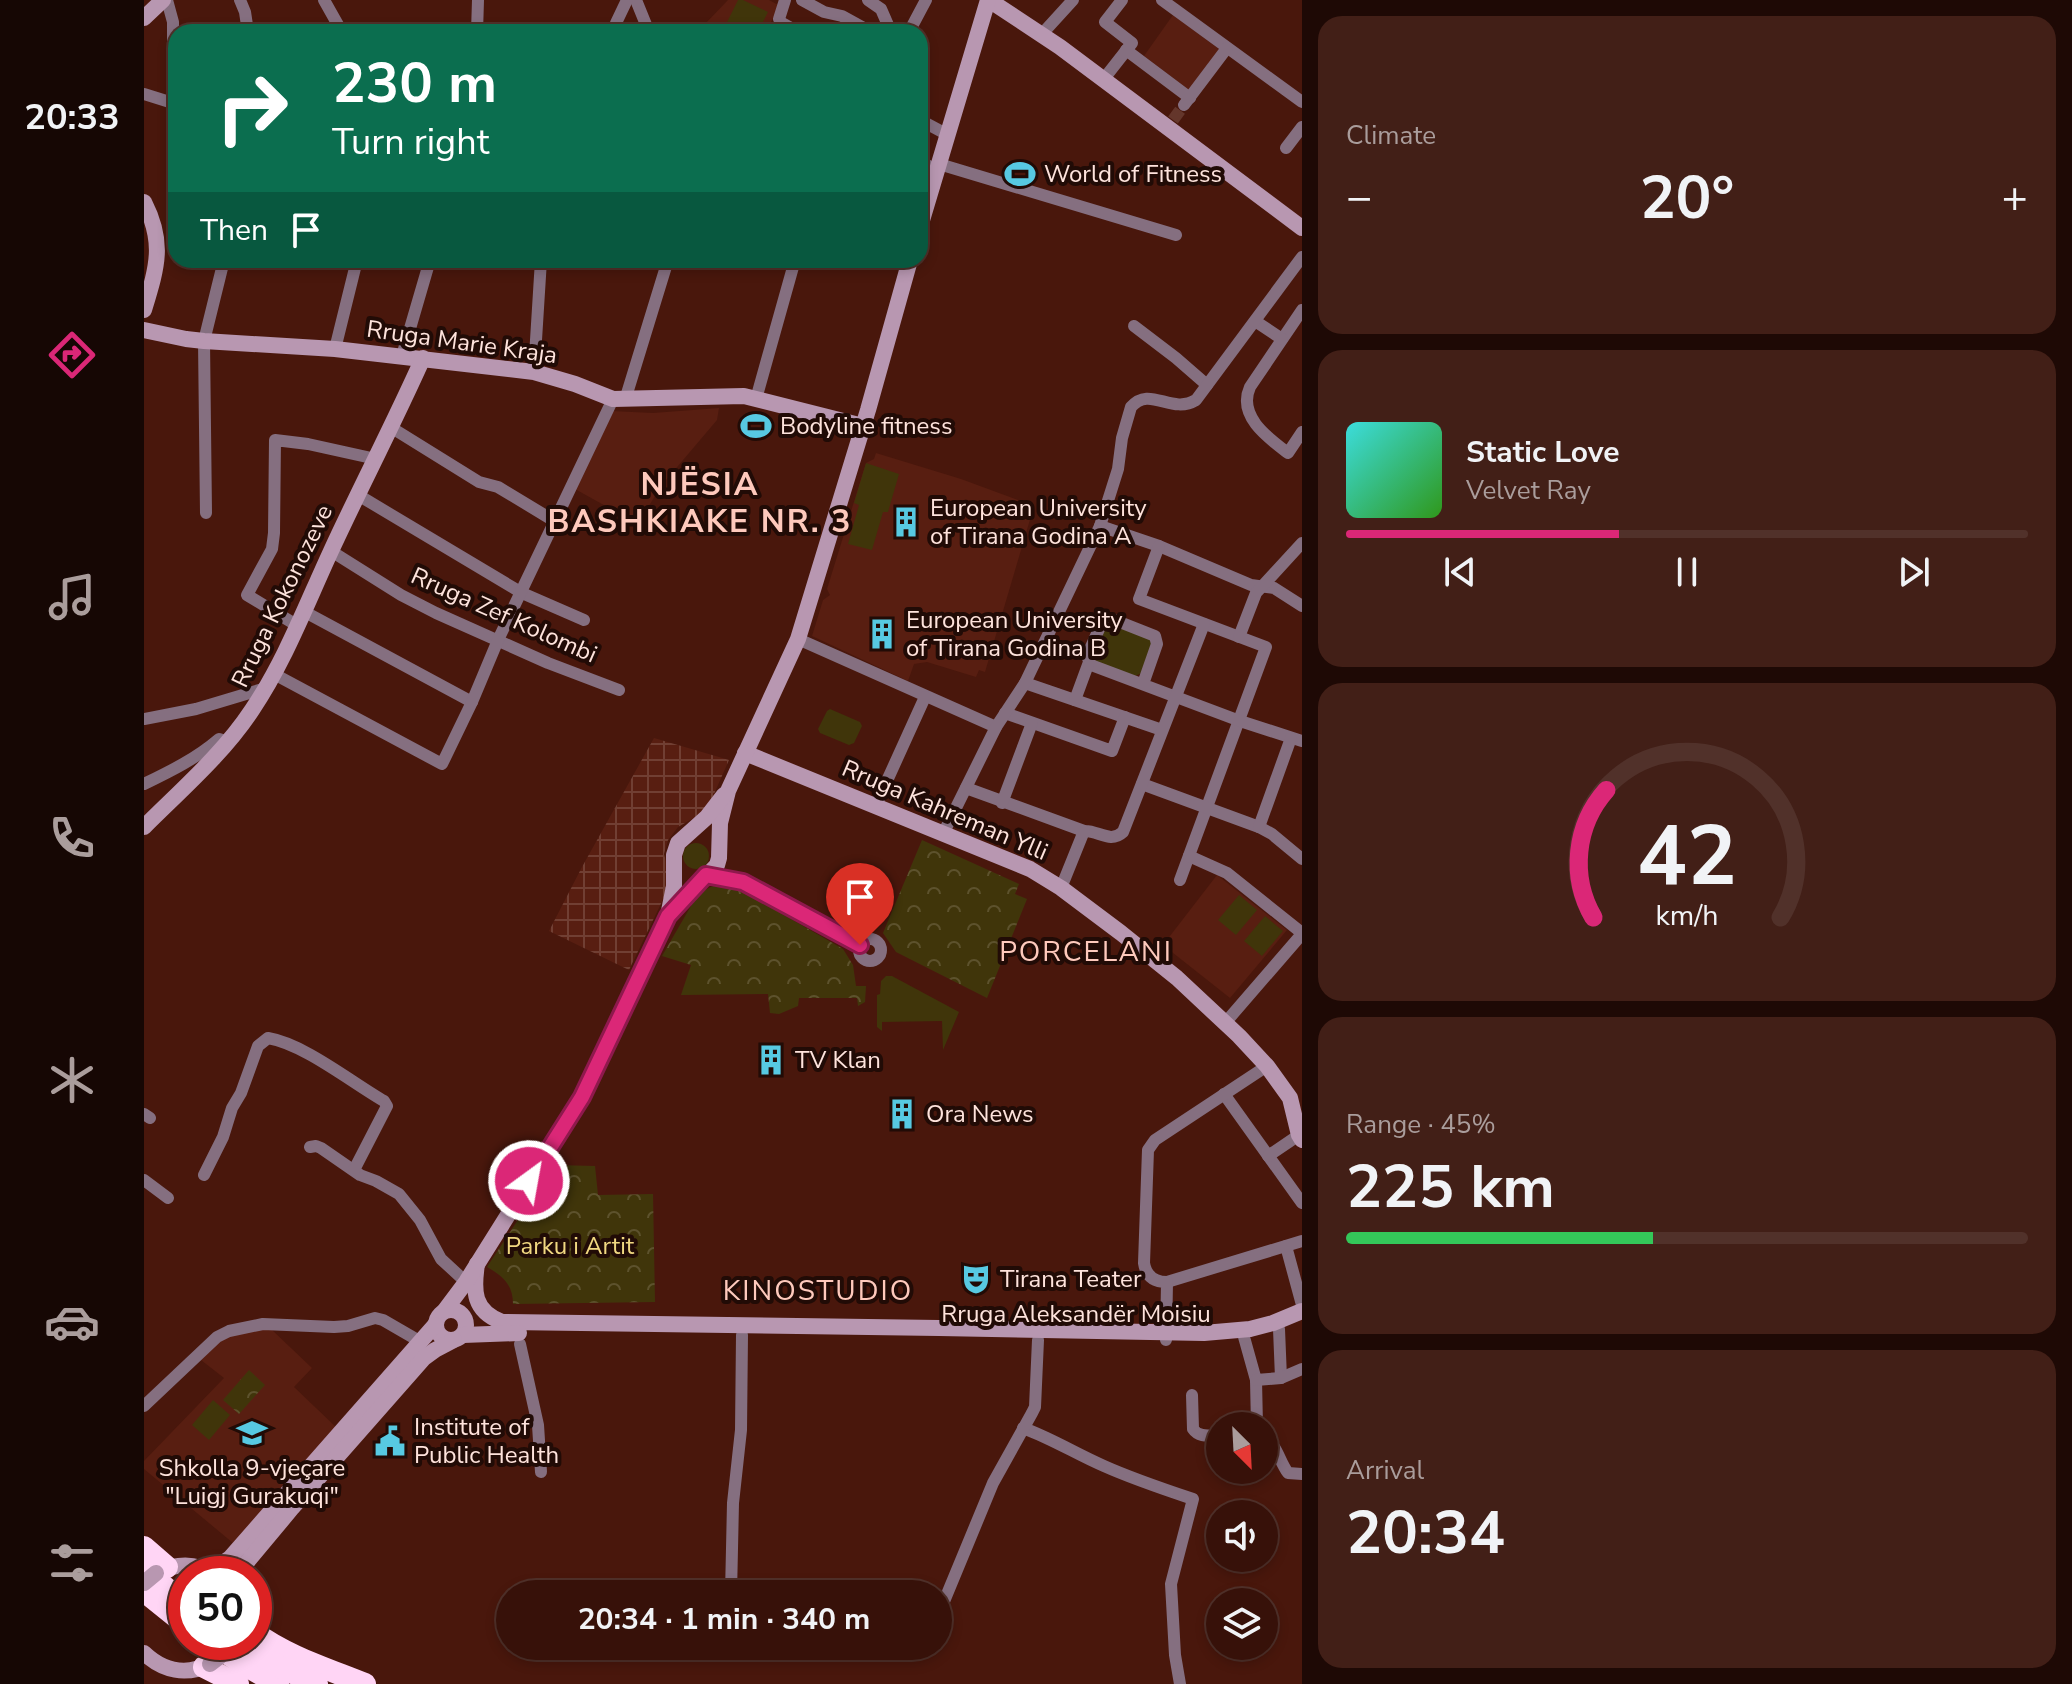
<!DOCTYPE html>
<meta charset="utf-8">
<style>
body{margin:0;font-family:"Nunito Sans",sans-serif;background:#421f17;color:#f1f3f6;height:100vh;display:flex;flex-direction:column;font-size:30px;white-space:nowrap}
*{box-sizing:border-box;margin:0}
p{font-size:26px;color:#aa9d9c}
.icon{flex:none;width:44px;height:44px;fill:none;stroke:currentColor;stroke-width:2;stroke-linecap:round;stroke-linejoin:round}
.map{position:relative;flex:1;overflow:hidden}
.panel{display:flex;flex-direction:column;gap:16px;padding:16px;background:#1e0905;width:770px}
.panel>*{flex:none}
.top-card{position:absolute;left:24px;top:24px;width:760px;height:244px;border-radius:24px;box-shadow:0 4px 12px #0003,0 0 0 2px #51312a;background:#0b6e4f;color:#fff;overflow:hidden}
.needle{width:52px;rotate:156deg}
.buttons{position:absolute;left:1062px;top:1412px;display:grid;gap:16px}
.buttons a{display:grid;place-items:center;width:72px;height:72px;border-radius:50%;background:#371109;box-shadow:0 4px 12px #0003,0 0 0 2px #51312a;font-size:40px}
.speed{position:absolute;left:24px;top:1556px;display:flex;gap:16px;font-size:40px;font-weight:700;text-align:center}
.speed>*{display:grid;place-content:center;width:104px;height:104px;border-radius:50%;background:#371109;box-shadow:0 4px 12px #0003,0 0 0 2px #51312a;line-height:1}
.speed .limit{border:12px solid #d22;background:#fff;color:#111}
.pin{position:absolute;display:grid;place-items:center;width:68px;height:68px;color:#fff;margin:-82px -34px;border-radius:50% 50% 50% 0;rotate:-45deg;box-shadow:0 0 8px #0007}
.pin .icon{rotate:45deg}
.me{position:absolute;width:88px;margin:-44px;rotate:32deg;stroke-linejoin:round;filter:drop-shadow(0 0 6px #0008)}
.turn{display:flex;align-items:center;gap:28px;height:168px;padding:0 32px;font-size:36px}
.turn .icon{width:104px;height:104px;stroke-width:2.5}
.turn b{display:block;font-size:56px;line-height:68px}
.then{display:flex;align-items:center;height:76px;padding:0 32px;background:#0003;gap:16px;font-size:30px}
.big{font-size:60px;font-weight:700;line-height:1.1}
.panel .tile{flex:1;display:flex;flex-direction:column;justify-content:center;gap:12px;min-width:0;padding:0 28px;border-radius:24px;background:#421f17}
.panel .dial{align-items:center;gap:0}
.dial svg{height:208px;overflow:visible;fill:none;stroke:#51312a;stroke-width:7;stroke-linecap:round;text-anchor:middle}
.dial text{fill:#f1f3f6;stroke:none}
.song{display:flex;align-items:center;gap:24px}
.cover{width:96px;height:96px;border-radius:12px;background:linear-gradient(135deg,hsl(180 70% 55%),hsl(110 70% 35%))}
.played{height:8px;border-radius:4px;background:linear-gradient(90deg,#db2777 40%,#51312a 40%)}
.keys{display:flex;justify-content:space-around;direction:ltr}
.heat{display:flex;justify-content:space-between;align-items:center;font-size:44px;direction:ltr}
.charge{height:12px;border-radius:6px;background:linear-gradient(90deg,#34c759 45%,#51312a 0)}
.trip{position:absolute;left:352px;top:1580px;width:456px;height:80px;border-radius:40px;background:#371109;box-shadow:0 4px 12px #0003,0 0 0 2px #51312a;font-weight:700;line-height:80px;text-align:center}
main{display:flex;flex:1;min-height:0}
.menu{display:flex;flex-direction:column;width:144px;justify-content:space-around;align-items:center;background:#160704;color:#aa9d9c}
.menu .icon{width:56px;height:56px}
.menu .on{color:#db2777}
.menu b{font-size:36px;color:#f1f3f6}
.map>svg:first-child{display:block}
.built{fill:#581e11}
.industrial{fill:url(#industrial-grid)}
.green{fill:#40350a}
.park{fill:url(#park-crowns)}
.lines{fill:none;stroke-linecap:round;stroke-linejoin:round}
.street-tunnel{stroke:#64362b;stroke-width:12;stroke-dasharray:12 6;stroke-linecap:butt}
.street{stroke:#856f80;stroke-width:12}
.secondary{stroke:#b897b1;stroke-width:16}
.highway{stroke:#ffd5f5;stroke-width:22}
.secondary-bridge{stroke:#b897b1;stroke-width:16}
.route-casing{stroke:#8e194d;stroke-width:20}
.route{stroke:#db2777;stroke-width:14}
.labels{text-anchor:middle;dominant-baseline:central;stroke-width:8;stroke-linejoin:round;paint-order:stroke}
.poi-label{font-size:24px;fill:#fee3dc;stroke:#210b06;text-anchor:start}
.street-label{font-size:24px;fill:#fee3dc;stroke:#210b06}
.park-label{font-size:24px;fill:#f1d881;stroke:#210b06}
.quarter-label{font-size:28px;letter-spacing:2px;fill:#fec9bc;stroke:#210b06}
.district-label{font-size:32px;font-weight:bold;letter-spacing:2px;fill:#fec9bc;stroke:#210b06}
</style>
<main>
<nav class="menu">
<b>20:33</b>
<svg class="icon on" aria-label="directions" viewBox="0 0 24 24"><path d="M12 3l9 9-9 9-9-9zM9 14v-3h6M13 9l2 2-2 2"/></svg>
<svg class="icon" aria-label="music" viewBox="0 0 24 24"><path d="M9 18V5l10-2v13"/><circle cx="6" cy="18" r="3"/><circle cx="16" cy="16" r="3"/></svg>
<svg class="icon" aria-label="phone" viewBox="0 0 24 24"><path d="M5 4h4l2 5-3 2q2 4 5 5l2-3 5 2v4C11 20 4 13 5 4z"/></svg>
<svg class="icon" aria-label="climate" viewBox="0 0 24 24"><path d="M12 3v18M4 7l16 10M4 17L20 7"/></svg>
<svg class="icon" aria-label="car" viewBox="0 0 24 24"><path d="M5 17H2v-5l4-1 3-4h7l3 4 3 1v5h-3M9 17h6M6 11h13"/><circle cx="7" cy="17" r="2"/><circle cx="17" cy="17" r="2"/></svg>
<svg class="icon" aria-label="filters" viewBox="0 0 24 24"><path d="M4 7h16M4 17h16"/><circle cx="9" cy="7" r="2"/><circle cx="15" cy="17" r="2"/></svg>
</nav>
<div class="map">
<svg width="1158" height="1684" viewBox="0 0 1158 1684">
<defs>
<pattern id="industrial-grid" width="8" height="8" patternUnits="userSpaceOnUse" patternTransform="scale(2)"><rect width="8" height="8" fill="#581e11"/><path d="M0 4h8M4 0v8" fill="none" stroke="#713f33"/></pattern>
<pattern id="park-crowns" width="20" height="18" patternUnits="userSpaceOnUse" patternTransform="scale(2)"><rect width="20" height="18" fill="#40350a"/><path d="M2 6a3 3 0 1 1 6 0M12 15a3 3 0 1 1 6 0" fill="none" stroke="#5d522d"/></pattern>
</defs>
<rect width="100%" height="100%" fill="#49170c"/>
<g class="built">
<polygon points="584,0 625,0 636,6 627,22 645,32 563,32 561,24"/>
<polygon points="1029,15 1075,49 1045,90 1000,56"/>
<polygon points="575,408 573,420 517,486 494,524 431,489 467,411 509,413"/>
<polygon points="732,453 817,479 890,506 841,672 835,670 832,677 783,662 770,664 764,681 668,636 679,600 686,595 683,589 722,463 730,459"/>
<polygon points="1073,875 1143,930 1086,998 1019,945"/>
<polygon points="127,1329 168,1368 150,1387 194,1429 89,1543 0,1469 0,1461 80,1378 57,1360 80,1335"/>
</g>
<polygon class="industrial" points="510,738 585,760 566,803 555,815 534,827 524,840 520,854 525,873 525,887 485,970 405,931 438,867"/>
<g class="green">
<polygon points="594,0 599,0 624,12 614,32 578,32"/>
<polygon points="722,463 755,474 744,512 739,512 728,550 704,544 715,505 710,503"/>
<polygon points="967,624 1006,638 1008,646 998,673 991,676 953,662 950,656 960,629"/>
<polygon points="686,709 716,722 718,726 710,743 705,745 676,733 674,729 683,711"/>
<circle cx="552" cy="856" r="13"/>
<polygon points="1095,895 1113,910 1092,935 1074,920"/>
<polygon points="1121,916 1139,931 1118,956 1100,941"/>
<polygon points="742,976 748,976 815,1012 799,1050 798,1021 738,1022 738,1031 733,1027 733,995 736,994 737,981"/>
<polygon points="69,1400 86,1415 65,1440 48,1425"/>
</g>
<g class="park">
<polygon points="778,840 875,884 871,894 883,899 843,998 752,952 739,933"/>
<path d="M578 884 588 885 699 949 709 965 712 986H722L721 1002 714 1006 713 998H655L654 1006 635 1014 626 1013 624 994 537 995 547 965 518 956 551 899C559 890 566 886 578 884Z"/>
<path d="M410 1165 451 1166 454 1195 509 1194 511 1302 369 1304C369 1285 359 1276 343 1267Z"/>
<polygon points="105,1370 121,1385 95,1414 79,1400"/>
</g>
<g class="lines">
<polyline class="street-tunnel" points="1029,120 1040,105"/>
<g class="street">
<polyline points="23,0 29,22 29,49"/>
<polyline points="96,0 101,12 104,32"/>
<polyline points="180,0 198,32"/>
<polyline points="492,0 505,32"/>
<polyline points="641,0 635,19 638,23 654,32"/>
<polyline points="658,0 680,12 698,16 727,32"/>
<polyline points="724,0 737,9 747,32"/>
<polyline points="1018,0 1158,102"/>
<polyline points="333,32 334,0"/>
<polyline points="470,32 472,23 483,0"/>
<polyline points="765,32 782,0"/>
<polyline points="898,34 929,0"/>
<polyline points="982,50 1046,98"/>
<polyline points="959,80 988,43 961,22 978,0"/>
<polyline points="0,94 32,104"/>
<polyline points="1040,105 1083,48"/>
<polyline points="776,120 804,135"/>
<polyline points="1142,148 1158,127"/>
<polyline points="776,161 793,171"/>
<polyline points="795,164 1032,235"/>
<path d="M1158 310 1106 387C1093 416 1124 438 1144 453L1158 432"/>
<polyline points="1111,321 1138,339"/>
<polyline points="990,326 1032,358 1063,385"/>
<polyline points="191,349 213,260"/>
<polyline points="258,356 286,260"/>
<polyline points="390,372 397,260"/>
<polyline points="612,399 651,260"/>
<polyline points="481,400 524,260"/>
<polyline points="248,428 335,482 354,487 412,522"/>
<polyline points="214,495 378,593 440,620"/>
<polyline points="62,513 60,341 80,260"/>
<polyline points="956,526 1015,546 1107,585 1130,588 1158,606"/>
<polyline points="1015,546 995,599 1122,647 1036,880"/>
<polyline points="187,551 257,595 292,613 404,663 475,690"/>
<polyline points="161,612 328,702"/>
<polyline points="154,626 103,595 128,549 130,533 131,440 164,444 232,459"/>
<polyline points="1095,637 1112,593 1158,543"/>
<polyline points="654,639 852,727"/>
<polyline points="130,674 298,764 328,702 354,640 469,399"/>
<polyline points="881,683 1018,730"/>
<polyline points="999,684 1013,644 1011,636 968,619 959,620 943,656 947,665 1096,721 1158,741"/>
<polyline points="931,700 945,662"/>
<polyline points="861,713 968,751 981,717"/>
<polyline points="0,719 52,709 122,688"/>
<path d="M0 784C27 771 53 758 75 739L84 742"/>
<polyline points="998,784 1115,827 1128,834 1158,859"/>
<path d="M822 788 940 831C954 830 966 844 979 832L1060 624"/>
<polyline points="858,803 888,723"/>
<polyline points="732,805 781,697"/>
<polyline points="1115,827 1147,738"/>
<path d="M800 832 852 727 881 683 956 526 974 469 978 438 987 407C1006 385 1027 415 1052 400L1158 257"/>
<polyline points="1045,856 1083,873 1158,933"/>
<polyline points="563,874 599,882 716,945"/>
<polyline points="917,888 940,831"/>
<circle cx="726" cy="950" r="11"/>
<polyline points="1081,1023 1158,934"/>
<polyline points="1080,1094 1158,1203"/>
<polyline points="0,1114 6,1118"/>
<polyline points="166,1147 172,1146 177,1148 216,1175 232,1181 255,1194 276,1220 297,1259 322,1282"/>
<polyline points="1124,1156 1155,1135"/>
<path d="M60 1175 79 1137 88 1108 97 1093 114 1046 124 1038C160 1044 207 1082 240 1101L243 1106 210 1170"/>
<polyline points="0,1180 24,1198"/>
<polyline points="1142,1246 1158,1305"/>
<polyline points="1023,1282 1158,1241"/>
<polyline points="1135,1329 1137,1378"/>
<polyline points="1100,1337 1112,1380 1113,1426"/>
<path d="M1022 1340 1023 1282C1010 1282 1002 1276 1000 1263L1004 1150 1011 1140 1123 1066"/>
<polyline points="376,1344 394,1425 397,1472"/>
<polyline points="1112,1380 1137,1378 1158,1369"/>
<path d="M1048 1395 1049 1429C1055 1438 1066 1435 1076 1435"/>
<polyline points="0,1406 73,1337 85,1331 119,1324 190,1327 204,1326 231,1318 239,1320 277,1342"/>
<path d="M879 1428C909 1439 932 1454 960 1466 989 1479 1019 1489 1049 1499L1027 1584 1031 1655 1036 1684"/>
<path d="M1120 1437C1133 1444 1135 1461 1144 1473L1158 1474"/>
<polyline points="587,1594 589,1503 597,1430 598,1335"/>
<polyline points="794,1616 849,1483 888,1413 891,1407 894,1340"/>
</g>
<g class="secondary">
<polyline points="845,0 916,47 1158,228"/>
<polyline points="0,18 19,0"/>
<path d="M0 202C21 243 13 267 0 310"/>
<polyline points="776,227 844,0"/>
<polyline points="0,330 42,339 60,341 191,349 390,372 431,384 469,399 600,396 719,426"/>
<polyline points="601,753 886,869 917,888 977,933 1033,978 1095,1036 1123,1066 1146,1098 1155,1135 1158,1140"/>
<path d="M0 827C37 790 79 754 108 710 141 661 162 605 187 551 217 486 250 423 279 358"/>
<polyline points="524,916 573,865 575,858 576,823 584,791 654,639 724,410 766,260"/>
<path d="M333 1264C329 1291 329 1311 358 1322L795 1328 1060 1333 1106 1329 1129 1323 1158 1311"/>
<circle cx="307" cy="1325" r="15"/>
<polyline points="301,1310 322,1282 438,1097 524,916 530,886 530,855 534,843 563,817 580,795"/>
<polyline points="319,1335 375,1333"/>
<polyline points="62,1570 75,1566 86,1558 291,1325"/>
<path d="M13 1572C31 1564 52 1562 68 1574"/>
<polyline points="93,1574 148,1508 280,1358 291,1350 310,1340"/>
<path d="M0 1653C19 1671 42 1676 66 1664"/>
</g>
<g class="highway">
<polyline points="0,1547 23,1567"/>
<polyline points="0,1569 42,1605"/>
<polyline points="0,1591 42,1625"/>
<path d="M110 1632C142 1656 184 1669 221 1684"/>
<polyline points="66,1642 97,1663 134,1684"/>
<polyline points="95,1642 138,1668 173,1684"/>
<polyline points="60,1667 94,1684"/>
</g>
<g class="secondary-bridge">
<polyline points="0,1583 12,1573"/>
<polyline points="66,1664 75,1657 87,1642"/>
</g>
</g>
<g class="lines">
<g class="route-casing">
<polyline id="route" points="385,1181 438,1097 524,916 562,875 599,882 716,945"/>
</g>
<use href="#route" class="route"/>
</g>
<defs>
<g id="stadium-bare" transform="scale(2.4)"><path d="M0-5a6.5 5 0 1 0 0 10a6.5 5 0 1 0 0-10ZM-3.5-1.8h7v3.6h-7Z" fill="#57c9e2" stroke="#210b06" stroke-width="2.5" paint-order="stroke"/></g>
<g id="building-bare" transform="scale(2.4)"><path d="M-4-6H4V6H1V3H-1V6H-4ZM-2.5-4.3h1.7v1.8h-1.7ZM.8-4.3h1.7v1.8H.8ZM-2.5-1h1.7V.8h-1.7ZM.8-1h1.7V.8H.8Z" fill="#57c9e2" stroke="#210b06" stroke-width="2.5" paint-order="stroke"/></g>
<g id="theatre-bare" transform="scale(2.4)"><path d="M-5-5.5Q0-4 5-5.5V0Q5 5 0 6Q-5 5-5 0ZM-3.3-2.5H-1v1.5H-3.3ZM1-2.5H3.3v1.5H1ZM-2.8 1Q0 5.5 2.8 1Z" fill="#57c9e2" stroke="#210b06" stroke-width="2.5" paint-order="stroke"/></g>
<g id="school-bare" transform="scale(2.4)"><path d="M0-5L7-2L0 1L-7-2ZM-4 1L0 2.5L4 1V4Q0 6-4 4Z" fill="#57c9e2" stroke="#210b06" stroke-width="2.5" paint-order="stroke"/></g>
<g id="civic-bare" transform="scale(2.4)"><path d="M-.6-6.5H3V-4.5H.6V-3L4-1V1h2V6H-6V1h2V-1L-.6-3ZM-1.2 2.5V6h2.4V2.5Z" fill="#57c9e2" stroke="#210b06" stroke-width="2.5" paint-order="stroke"/></g>
</defs>
<g fill-rule="evenodd">
<use href="#stadium-bare" x="876" y="174"/>
<use href="#stadium-bare" x="612" y="426"/>
<use href="#building-bare" x="762" y="522"/>
<use href="#building-bare" x="738" y="634"/>
<use href="#building-bare" x="627" y="1060"/>
<use href="#building-bare" x="758" y="1114"/>
<use href="#theatre-bare" x="832" y="1279"/>
<use href="#school-bare" x="108" y="1433"/>
<use href="#civic-bare" x="246" y="1441"/>
</g>
<g class="labels">
<g class="poi-label">
<text x="900" y="174">World of Fitness</text>
<text x="636" y="426">Bodyline fitness</text>
<text x="786" y="508">European University<tspan x="786" dy="28">of Tirana Godina A</tspan></text>
<text x="762" y="620">European University<tspan x="762" dy="28">of Tirana Godina B</tspan></text>
<text x="651" y="1060">TV Klan</text>
<text x="782" y="1114">Ora News</text>
<text x="856" y="1279">Tirana Teater</text>
<text x="270" y="1427">Institute of<tspan x="270" dy="28">Public Health</tspan></text>
<text x="108" y="1468" text-anchor="middle">Shkolla 9-vjeçare<tspan x="108" dy="28">"Luigj Gurakuqi"</tspan></text>
</g>
<g class="street-label">
<text transform="translate(318 342) rotate(8)">Rruga Marie Kraja</text>
<text transform="translate(138 596) rotate(-64)">Rruga Kokonozeve</text>
<text transform="translate(360 615) rotate(24)">Rruga Zef Kolombi</text>
<text transform="translate(801 810) rotate(23)">Rruga Kahreman Ylli</text>
<text x="932" y="1314">Rruga Aleksandër Moisiu</text>
</g>
<g class="park-label">
<text x="426" y="1246">Parku i Artit</text>
</g>
<g class="quarter-label">
<text x="942" y="952">PORCELANI</text>
<text x="674" y="1291">KINOSTUDIO</text>
</g>
<g class="district-label">
<text x="556" y="484">NJËSIA<tspan x="556" dy="37">BASHKIAKE NR. 3</tspan></text>
</g>
</g>
</svg>
<div class="buttons">
<a><svg class="needle" viewBox="-14 -14 28 28"><path d="M0-13l5 13h-10z" fill="#e53935"/><path d="M0 13l5-13h-10z" fill="#aa9d9c"/></svg></a>
<a><svg class="icon" aria-label="sound" viewBox="0 0 24 24"><path d="M4 9h4l5-4v14l-5-4H4zM17 9q2 3 0 6"/></svg></a>
<a><svg class="icon" aria-label="layers" viewBox="0 0 24 24"><path d="M12 4l9 5-9 5-9-5zM3 14l9 5 9-5"/></svg></a>
</div>
<div class="speed"><div class="limit">50</div></div>
<div class="pin" style="left:716px;top:945px;background:#d93025"><svg class="icon" aria-label="arrive" viewBox="0 0 24 24"><path d="M6 21V4h12l-3 4 3 4H6"/></svg></div>
<svg class="me" style="left:385px;top:1181px" viewBox="-20 -20 40 40"><circle r="17" fill="#db2777" stroke="#fff" stroke-width="3"/><path d="M0-11L8 9 0 5-8 9z" fill="#fff"/></svg>
<div class="trip">20:34 · 1 min · 340 m</div>
<div class="top-card">
<div class="turn"><svg class="icon" aria-label="right" viewBox="0 0 24 24"><path d="M7 20v-9h11M14 6l5 5-5 5"/></svg><div><b>230 m</b>Turn right</div></div>
<div class="then">Then<svg class="icon" aria-label="arrive" viewBox="0 0 24 24"><path d="M6 21V4h12l-3 4 3 4H6"/></svg></div>
</div>
</div>
<section class="panel">
<div class="tile"><p>Climate</p>
<div class="heat"><a>−</a><b class="big">20°</b><a>+</a></div>
</div>
<div class="tile">
<div class="song"><i class="cover"></i><div><b>Static Love</b><p>Velvet Ray</p></div></div>
<div class="played"></div>
<div class="keys"><svg class="icon" aria-label="previous" viewBox="0 0 24 24"><path d="M18 5L8 12l10 7zM5 5v14"/></svg><svg class="icon" aria-label="pause" viewBox="0 0 24 24"><path d="M8 5v14M16 5v14"/></svg><svg class="icon" aria-label="next" viewBox="0 0 24 24"><path d="M6 5l10 7-10 7zM19 5v14"/></svg></div>
</div>
<div class="tile dial"><svg viewBox="0 0 100 80">
<path d="M14 69A42 42 0 1 1 86 69"/>
<path d="M14 69A42 42 0 0 1 19 20" stroke="#db2777"/>
<text x="50" y="56" font-size="32" font-weight="700">42</text>
<text x="50" y="72" font-size="11">km/h</text>
</svg></div>
<div class="tile"><p>Range · 45%</p><b class="big">225 km</b><div class="charge"></div></div>
<div class="tile"><p>Arrival</p><b class="big">20:34</b></div>
</section>
</main>
